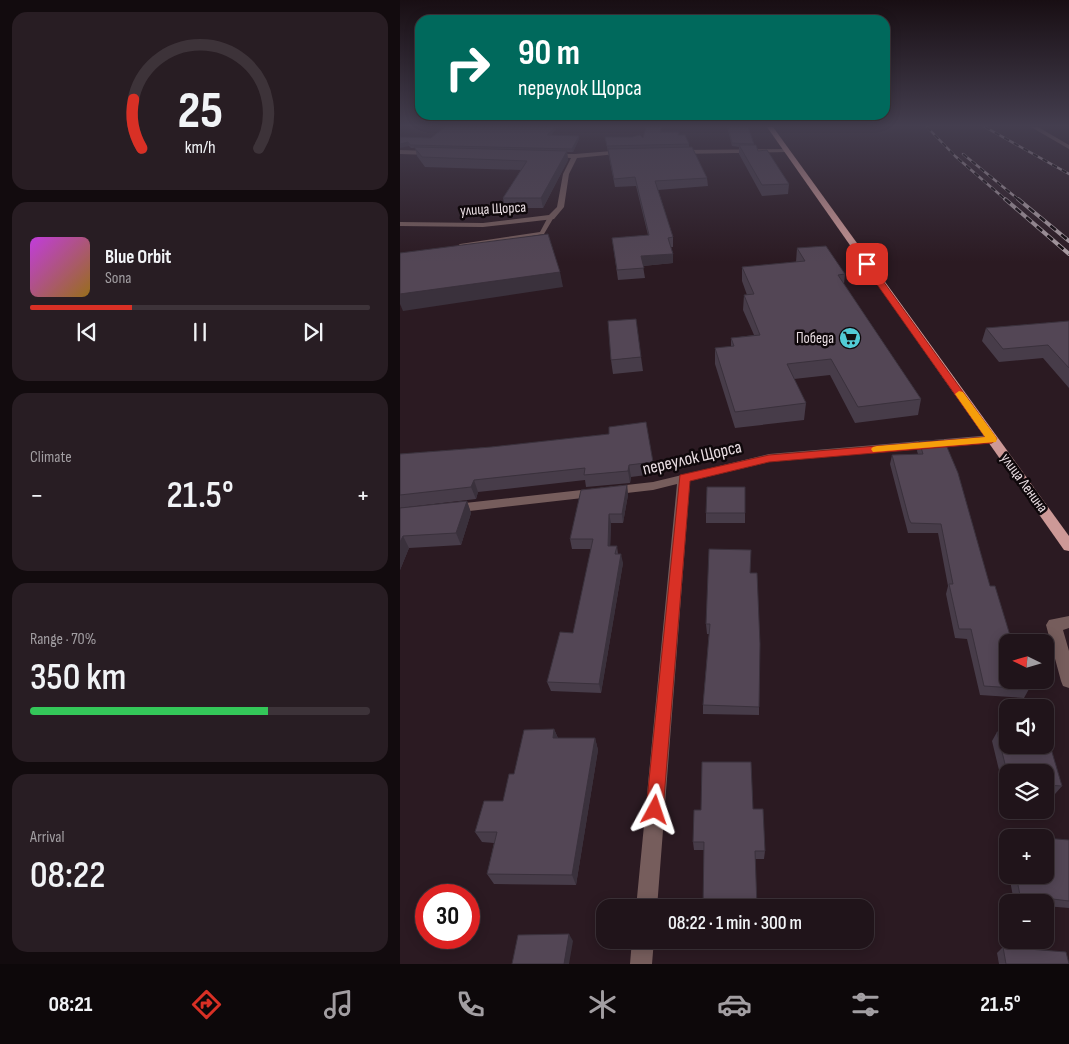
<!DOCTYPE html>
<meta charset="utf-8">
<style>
body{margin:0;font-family:"Sofia Sans Condensed",sans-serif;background:#281d23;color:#f1f3f6;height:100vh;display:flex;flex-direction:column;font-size:19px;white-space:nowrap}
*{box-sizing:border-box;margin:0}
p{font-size:16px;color:#a29ea2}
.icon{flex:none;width:28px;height:28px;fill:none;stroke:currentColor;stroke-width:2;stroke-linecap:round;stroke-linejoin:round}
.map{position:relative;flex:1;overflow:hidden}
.drawer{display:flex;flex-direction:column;gap:12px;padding:12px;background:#120b0e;width:400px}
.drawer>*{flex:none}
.banner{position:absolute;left:15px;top:15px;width:475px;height:105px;border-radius:15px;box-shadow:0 2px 12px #0003,0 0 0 1px #3d3339;background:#00695c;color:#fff;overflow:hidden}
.needle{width:32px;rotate:275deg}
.controls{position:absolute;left:599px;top:634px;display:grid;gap:10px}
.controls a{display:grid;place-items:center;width:55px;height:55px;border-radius:10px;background:#20141a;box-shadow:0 2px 12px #0003,0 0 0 1px #3d3339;font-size:25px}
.speed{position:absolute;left:15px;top:884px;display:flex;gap:10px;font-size:25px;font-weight:700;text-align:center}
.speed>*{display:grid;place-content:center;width:65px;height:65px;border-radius:50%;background:#20141a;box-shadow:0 2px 12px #0003,0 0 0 1px #3d3339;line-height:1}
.speed .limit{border:8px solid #d22;background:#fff;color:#111}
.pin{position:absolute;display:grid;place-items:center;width:42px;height:42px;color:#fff;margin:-21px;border-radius:10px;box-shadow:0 2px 8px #0006}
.me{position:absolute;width:55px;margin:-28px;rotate:5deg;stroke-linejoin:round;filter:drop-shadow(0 0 4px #0008)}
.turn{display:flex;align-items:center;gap:18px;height:105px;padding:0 20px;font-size:22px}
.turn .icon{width:65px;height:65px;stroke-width:2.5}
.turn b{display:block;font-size:35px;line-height:42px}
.big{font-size:38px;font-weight:600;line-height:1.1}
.drawer .card{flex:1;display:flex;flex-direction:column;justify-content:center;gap:8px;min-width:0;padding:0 18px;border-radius:15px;background:#281d23}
.drawer .dial{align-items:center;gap:0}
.dial svg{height:130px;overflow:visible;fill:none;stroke:#3d3339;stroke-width:7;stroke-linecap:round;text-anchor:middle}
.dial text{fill:#f1f3f6;stroke:none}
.song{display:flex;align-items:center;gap:15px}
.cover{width:60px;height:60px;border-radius:8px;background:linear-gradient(135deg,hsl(290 70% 55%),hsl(40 70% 35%))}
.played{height:5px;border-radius:2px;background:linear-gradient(90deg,#d93025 30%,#3d3339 30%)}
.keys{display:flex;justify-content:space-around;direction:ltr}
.heat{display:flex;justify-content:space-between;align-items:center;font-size:28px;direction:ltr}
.charge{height:8px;border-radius:4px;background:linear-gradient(90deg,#34c759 70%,#3d3339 0)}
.trip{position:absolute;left:196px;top:899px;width:278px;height:50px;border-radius:15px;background:#20141a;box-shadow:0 2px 12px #0003,0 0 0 1px #3d3339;font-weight:600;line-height:50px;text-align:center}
.dock{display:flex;height:80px;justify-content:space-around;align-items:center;background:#0d080a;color:#a29ea2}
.dock .icon{width:35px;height:35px}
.dock .selected{color:#d93025}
.dock b{font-size:22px;color:#f1f3f6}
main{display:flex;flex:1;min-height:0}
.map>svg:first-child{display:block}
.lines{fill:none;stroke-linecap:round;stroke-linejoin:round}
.service{fill:#765d5c;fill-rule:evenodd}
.minor{fill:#765d5c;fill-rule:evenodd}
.primary{fill:#cd9997;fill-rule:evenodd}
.rail-far1-casing{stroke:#afa1a7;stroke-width:2.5}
.rail-casing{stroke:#afa1a7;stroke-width:4}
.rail-far1{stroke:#0f080b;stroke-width:2;stroke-dasharray:5.5;stroke-linecap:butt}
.rail{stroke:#0f080b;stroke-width:2.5;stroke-dasharray:7;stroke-linecap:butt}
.wall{fill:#473c49}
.shaded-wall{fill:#3a313c}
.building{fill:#534655;stroke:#3a313c}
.route{fill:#d93025;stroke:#8d1f18}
.slow{fill:#f59e0b}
.labels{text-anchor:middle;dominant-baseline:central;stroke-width:5;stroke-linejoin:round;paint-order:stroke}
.far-street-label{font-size:15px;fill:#e9dde2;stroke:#0f080b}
.far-poi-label{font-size:15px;fill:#e9dde2;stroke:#0f080b;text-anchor:end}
.street-label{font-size:18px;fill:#e9dde2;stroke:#0f080b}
</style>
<main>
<section class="drawer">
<div class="card dial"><svg viewBox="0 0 100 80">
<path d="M14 69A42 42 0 1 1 86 69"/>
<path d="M14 69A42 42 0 0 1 9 39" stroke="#d93025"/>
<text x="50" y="56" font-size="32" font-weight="700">25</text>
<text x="50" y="72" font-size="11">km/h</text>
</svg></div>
<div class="card">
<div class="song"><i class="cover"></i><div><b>Blue Orbit</b><p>Sona</p></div></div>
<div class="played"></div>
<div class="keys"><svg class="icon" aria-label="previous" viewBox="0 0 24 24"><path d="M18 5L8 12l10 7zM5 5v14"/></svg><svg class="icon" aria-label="pause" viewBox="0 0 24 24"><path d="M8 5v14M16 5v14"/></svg><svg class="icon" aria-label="next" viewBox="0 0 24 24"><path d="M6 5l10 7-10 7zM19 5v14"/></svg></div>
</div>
<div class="card"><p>Climate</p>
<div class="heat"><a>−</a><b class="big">21.5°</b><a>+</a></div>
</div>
<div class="card"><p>Range · 70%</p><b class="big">350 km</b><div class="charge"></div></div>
<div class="card"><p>Arrival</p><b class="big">08:22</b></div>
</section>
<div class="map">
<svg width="669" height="964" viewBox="0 0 669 964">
<rect width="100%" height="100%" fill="#2b1a22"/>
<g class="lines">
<polygon class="service" points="151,215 154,217 144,234 60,248 57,246 60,244 140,232 148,217"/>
<g class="minor">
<polygon points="631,127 638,127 669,145 669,149"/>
<polygon points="386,149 388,152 279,154 276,152 279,150"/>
<polygon points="0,150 31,151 34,153 31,155 0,154"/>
<polygon points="224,150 226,153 177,158 169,174 164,207 154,219 83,227 0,226 0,222 83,223 149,215 157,207 163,174 171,158 151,157 149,154 175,154"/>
<polygon points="592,435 598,439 596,442 369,462 290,481 257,908 236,908 277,484 253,490 52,513 47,511 45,508 47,505 253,482 369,454"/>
<polygon points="669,616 669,628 663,630 669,651 669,688 663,686 661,681 646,625 649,620"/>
<polygon points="232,940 254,940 252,964 230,964"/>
</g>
<polygon class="primary" points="367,127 373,127 669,536 669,551 664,550"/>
<g class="rail-far1-casing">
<g id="rail-far1">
<polyline points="527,127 555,156 606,200"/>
<polyline points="585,127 669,174"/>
<polyline points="563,154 619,200"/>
</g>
</g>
<g class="rail-casing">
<g id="rail">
<polyline points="605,199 669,254"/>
<polyline points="618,199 669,241"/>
</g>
</g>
<use href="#rail-far1" class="rail-far1"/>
<use href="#rail" class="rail"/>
</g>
<g class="wall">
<polygon points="45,127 158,127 151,135 179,139 173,152 167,152 168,160 143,208 105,208 103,198 121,170 25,167 17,156 15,148 11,148 0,137 31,138"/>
<polygon points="327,127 348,127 354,145 358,151 389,184 388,194 362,196 339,154 339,147 332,146"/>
<polygon points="263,132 279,135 289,144 289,147 307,178 308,186 258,190 273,237 273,247 271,247 273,254 273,263 243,266 245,278 218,280 212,238 248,235 236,186 215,187 205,137 243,138"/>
<polygon points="397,248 445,274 444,284 521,399 518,415 455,423 430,375 394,379 406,403 404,420 335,428 315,364 315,348 331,347 331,338 354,335 343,310 344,295 347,295 342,281 342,267 396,262"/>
<polygon points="669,321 669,388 643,358 599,362 582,341 586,328"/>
<polygon points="241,357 243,371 213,374 211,360"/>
<polygon points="209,434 253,462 254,474 231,477 230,483 186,487 185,480 78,492 76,499 0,508 0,454 91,447"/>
<polygon points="519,441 590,586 629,689 624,698 580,695 567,639 555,638 546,594 548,586 538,533 508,533 490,464 492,455 518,454 517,451"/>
<polygon points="227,485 228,495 223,523 211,523 210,546 217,546 218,554 223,563 201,693 151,691 147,682 173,633 191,549 172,549 170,539"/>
<polygon points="67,501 71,513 61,545 9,548 0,570 0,508"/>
<rect x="306" y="513" width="39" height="10"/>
<polygon points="350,573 359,707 359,715 303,714 303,705 309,634 307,634 306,624"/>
<polygon points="154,729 158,738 195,738 198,750 176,885 94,884 87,874 94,843 82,842 75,832 103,801 114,774"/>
<polygon points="597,732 662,786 655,794 645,794 645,772 608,772 608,791 604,791 592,741"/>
<polygon points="353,809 365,851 364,859 355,859 304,850 294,850 293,842"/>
<polygon points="609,834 643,838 608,838 608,868 603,842"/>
<polygon points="669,840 669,908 645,906 645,902 614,902 609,875 645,875"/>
<polygon points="603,947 669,964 599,964 597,953"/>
</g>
<g class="shaded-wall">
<polygon points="155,127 158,127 148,138 147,135"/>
<polygon points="179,136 179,139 173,152 172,149"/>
<polygon points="8,142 9,146 0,148 0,144"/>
<polygon points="167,151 168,160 143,208 141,198"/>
<polygon points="273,254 273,263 242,266 241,256"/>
<polygon points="160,272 163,287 3,311 0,304 0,294"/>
<polygon points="229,465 231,477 230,483 228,471"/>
<polygon points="74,480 78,492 76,499 71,487"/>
<polygon points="227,485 228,495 223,523 222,514"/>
<polygon points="67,501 71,513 61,545 56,533"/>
<polygon points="209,514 211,523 210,556 208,546"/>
<polygon points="3,536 9,548 0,570 0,542"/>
<polygon points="221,554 223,563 201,693 199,684"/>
<polygon points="154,729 159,741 153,738"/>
<polygon points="195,738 198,750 176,885 172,875"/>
<polygon points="169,934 173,941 169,964 164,964"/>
</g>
<g class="building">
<polygon points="45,127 155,127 147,135 179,136 172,149 10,145 8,142 0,144 0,137 31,138"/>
<polygon points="246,127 263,127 260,132 279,132 278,135 285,135 289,144 207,146 205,137 232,137 240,135 243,138"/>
<polygon points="328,127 348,127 354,144 332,143"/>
<polygon points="339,145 356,145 358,151 367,150 389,184 362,185"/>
<polygon points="14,147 167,151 141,198 103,198 127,161 22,157"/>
<polygon points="292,147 307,178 255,181 273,237 268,238 273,254 241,256 244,268 217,270 212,238 249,235 235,177 214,179 208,149"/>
<polygon points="148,234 160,272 0,294 0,253"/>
<polygon points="426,246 445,274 438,275 521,399 458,407 431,359 387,364 406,403 335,412 315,348 334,346 331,338 360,335 344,295 354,294 342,267 405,261 397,248"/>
<polygon points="236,319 241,357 211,360 208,321"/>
<polygon points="669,321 669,368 648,345 603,349 586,328"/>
<polygon points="246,422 253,462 229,465 228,471 184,475 185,468 74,480 71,487 0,495 0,454 91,447 209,434 209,427"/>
<polygon points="544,440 558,473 590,586 595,586 612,642 608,642 608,680 626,680 629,689 584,686 571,629 559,629 549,584 553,584 541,524 511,523 509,519 492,455 523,454 519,441"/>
<polygon points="227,485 222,514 209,514 208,546 217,546 215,554 221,554 199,684 147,682 160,632 173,633 193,539 170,539 181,490"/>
<polygon points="307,487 345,487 345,513 306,513"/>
<polygon points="67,501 56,533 3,536 0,542 0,508"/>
<polygon points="309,549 351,550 350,573 357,573 360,644 359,707 303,705 310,624 306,624"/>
<polygon points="154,729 153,738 195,738 172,875 87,874 97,832 75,832 84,801 103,801 109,774 114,774 124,730"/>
<polygon points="597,732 608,732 608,745 645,745 645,734 647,735 662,786 645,785 645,772 608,772 608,776"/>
<polygon points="302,762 351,762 353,809 363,809 365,851 355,851 357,908 303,908 304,842 293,842 294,810 301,810"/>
<polygon points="609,834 643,838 609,838"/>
<polygon points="645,838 669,840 669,901 620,895 616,875 645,875"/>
<polygon points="169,934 164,964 112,964 118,935"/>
<polygon points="603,947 666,952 669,964 606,964"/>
</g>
<linearGradient id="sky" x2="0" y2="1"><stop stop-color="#180e13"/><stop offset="0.48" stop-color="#443e4f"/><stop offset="1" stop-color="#443e4f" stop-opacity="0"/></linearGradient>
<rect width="669" height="262" fill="url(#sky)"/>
<polygon class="route" points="464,263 470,263 597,439 592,443 369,462 290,481 263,810 261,816 255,819 249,816 246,810 280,475 369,455 585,437 464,266"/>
<polygon class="slow" points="559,391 563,392 596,437 597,439 596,442 473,452 471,449 473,447 477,446 585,437 555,394"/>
<defs>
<g id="supermarket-disc" transform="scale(1.125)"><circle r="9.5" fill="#52ccd6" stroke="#0f080b"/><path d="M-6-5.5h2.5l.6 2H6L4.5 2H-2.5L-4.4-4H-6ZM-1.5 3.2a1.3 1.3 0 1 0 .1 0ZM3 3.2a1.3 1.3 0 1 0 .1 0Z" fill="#111"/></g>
</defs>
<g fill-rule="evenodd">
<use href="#supermarket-disc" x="450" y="338"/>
</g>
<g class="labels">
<g class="far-street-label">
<text transform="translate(93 209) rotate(-3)">улица Щорса</text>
<text transform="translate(624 483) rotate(54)">улица Ленина</text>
</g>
<g class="far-poi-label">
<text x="434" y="338">Победа</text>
</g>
<g class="street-label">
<text transform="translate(292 458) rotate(-13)">переулок Щорса</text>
</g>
</g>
</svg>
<div class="controls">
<a><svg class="needle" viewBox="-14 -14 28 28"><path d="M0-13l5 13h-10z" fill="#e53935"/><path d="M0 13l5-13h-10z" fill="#a29ea2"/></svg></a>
<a><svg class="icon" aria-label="sound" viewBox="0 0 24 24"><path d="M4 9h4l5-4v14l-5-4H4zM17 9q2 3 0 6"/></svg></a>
<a><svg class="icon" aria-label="layers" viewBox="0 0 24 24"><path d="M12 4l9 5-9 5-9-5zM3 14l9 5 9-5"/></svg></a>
<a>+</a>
<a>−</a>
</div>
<div class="speed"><div class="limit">30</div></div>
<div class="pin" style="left:467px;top:264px;background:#d93025"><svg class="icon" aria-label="arrive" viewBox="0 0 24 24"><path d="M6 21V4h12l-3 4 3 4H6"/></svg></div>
<svg class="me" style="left:255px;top:810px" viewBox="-20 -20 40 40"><path d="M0-17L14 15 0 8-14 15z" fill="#d93025" stroke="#fff" stroke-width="4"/></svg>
<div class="trip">08:22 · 1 min · 300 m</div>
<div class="banner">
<div class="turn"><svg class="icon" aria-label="right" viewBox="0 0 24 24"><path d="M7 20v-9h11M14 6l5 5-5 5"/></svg><div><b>90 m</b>переулок Щорса</div></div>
</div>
</div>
</main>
<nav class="dock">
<b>08:21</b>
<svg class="icon selected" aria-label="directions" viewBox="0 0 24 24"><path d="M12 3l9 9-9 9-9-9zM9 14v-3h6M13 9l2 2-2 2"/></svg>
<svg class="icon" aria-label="music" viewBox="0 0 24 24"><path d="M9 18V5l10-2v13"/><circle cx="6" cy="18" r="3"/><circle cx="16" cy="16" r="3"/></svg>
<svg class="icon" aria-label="phone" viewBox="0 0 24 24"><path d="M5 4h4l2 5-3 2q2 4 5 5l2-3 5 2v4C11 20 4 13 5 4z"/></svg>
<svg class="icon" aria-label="climate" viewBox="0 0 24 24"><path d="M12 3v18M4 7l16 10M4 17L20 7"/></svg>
<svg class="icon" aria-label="car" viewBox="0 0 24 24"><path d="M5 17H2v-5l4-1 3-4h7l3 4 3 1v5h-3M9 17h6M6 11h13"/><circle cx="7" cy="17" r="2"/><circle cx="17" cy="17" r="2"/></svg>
<svg class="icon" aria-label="filters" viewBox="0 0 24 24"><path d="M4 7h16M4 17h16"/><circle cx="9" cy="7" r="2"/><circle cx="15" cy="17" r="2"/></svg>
<b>21.5°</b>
</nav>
